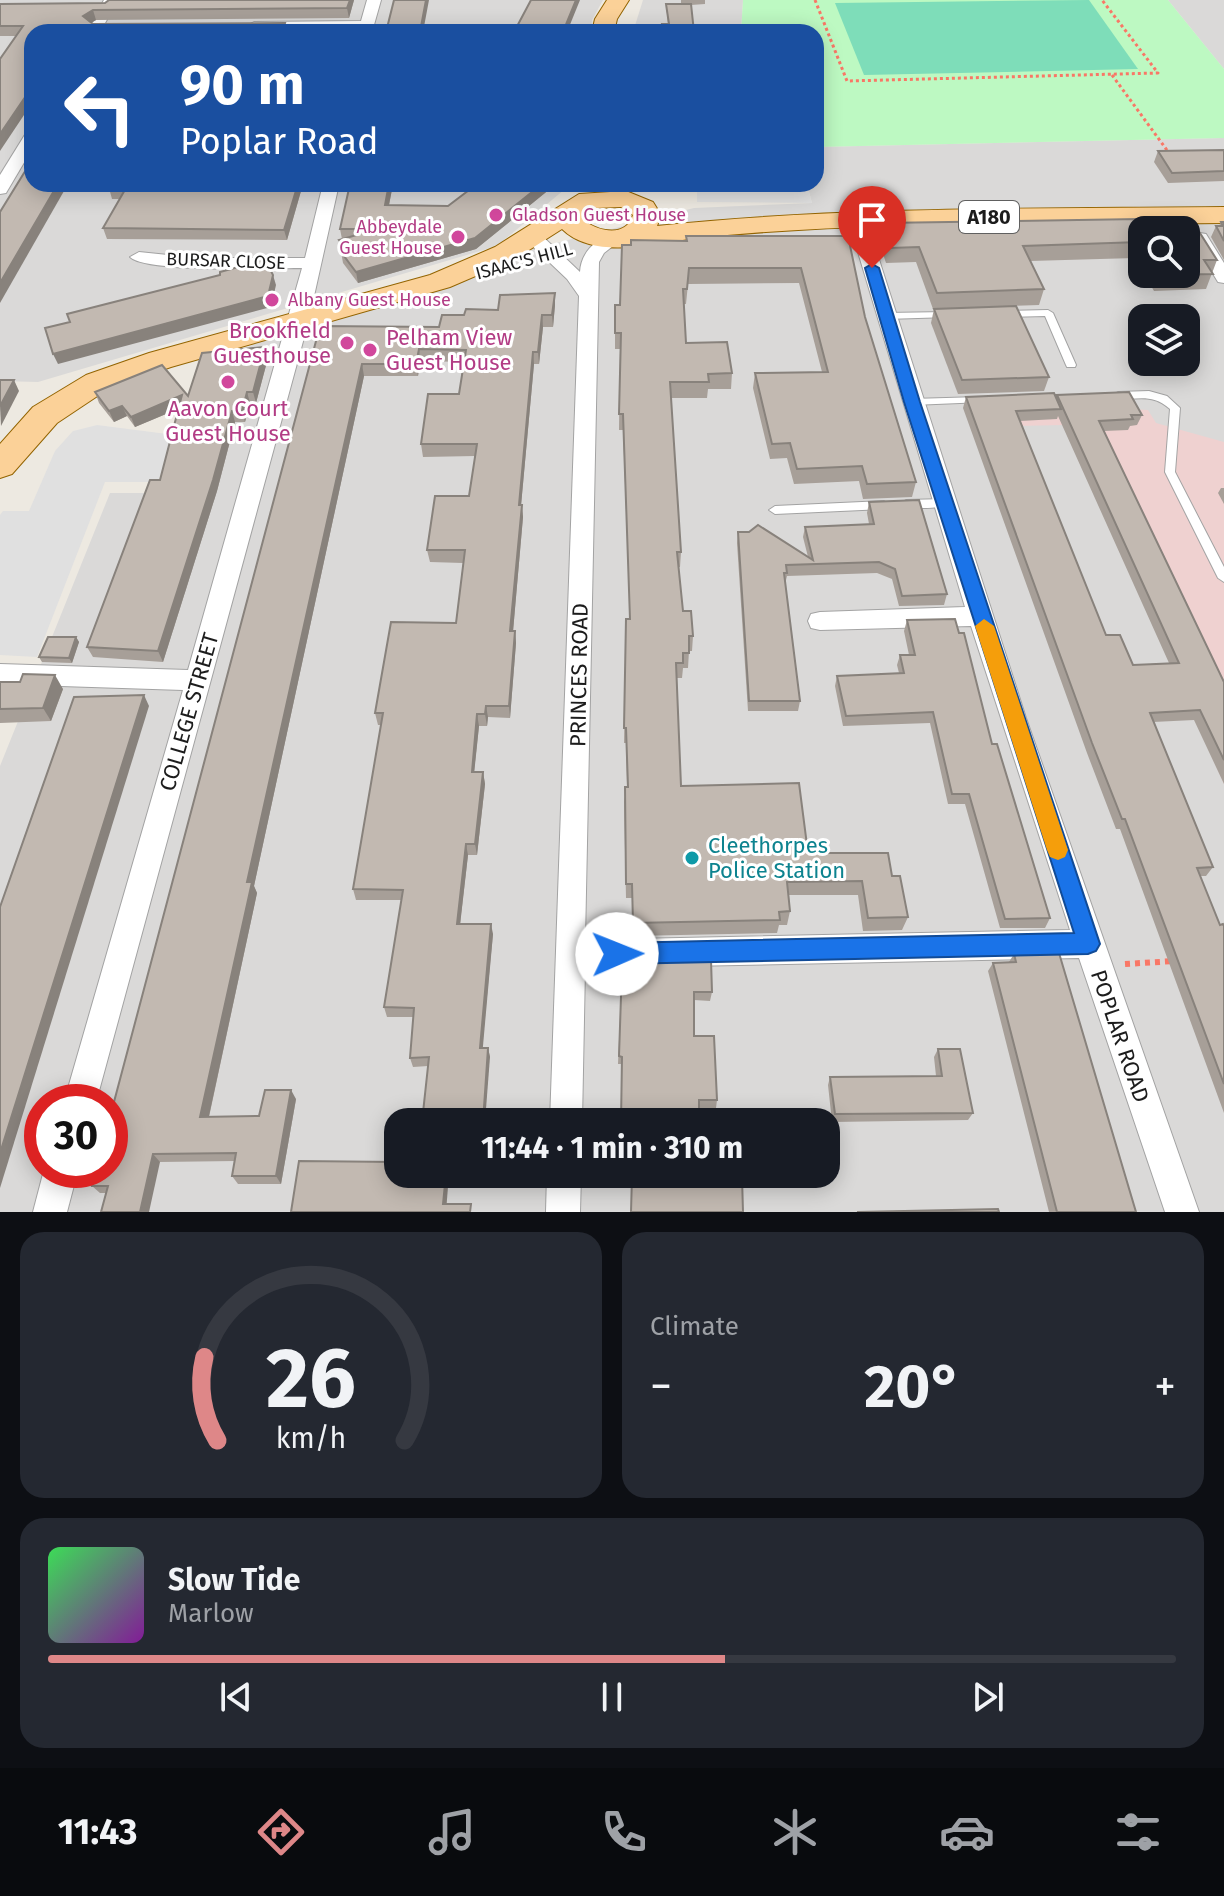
<!DOCTYPE html>
<meta charset="utf-8">
<style>
body{margin:0;font-family:"Fira Sans",sans-serif;background:#242831;color:#f1f3f6;height:100vh;display:flex;flex-direction:column;font-size:30px;white-space:nowrap}
*{box-sizing:border-box;margin:0}
p{font-size:26px;color:#9ea1a6}
.icon{flex:none;width:44px;height:44px;fill:none;stroke:currentColor;stroke-width:2;stroke-linecap:round;stroke-linejoin:round}
.map{position:relative;height:1212px;overflow:hidden}
.drawer{display:flex;flex-direction:column;gap:20px;padding:20px;background:#0d0f14;flex:1}
.drawer>*{flex:none}
.top-card{position:absolute;left:24px;top:24px;width:800px;height:168px;border-radius:24px;box-shadow:0 4px 20px #0003;background:#1a4fa0;color:#fff;overflow:hidden}
.fabs{position:absolute;left:1128px;top:216px;display:grid;gap:16px}
.fabs a{display:grid;place-items:center;width:72px;height:72px;border-radius:16px;background:#171b24;box-shadow:0 4px 20px #0003;font-size:40px}
.speed{position:absolute;left:24px;top:1084px;display:flex;gap:16px;font-size:40px;font-weight:700;text-align:center}
.speed>*{display:grid;place-content:center;width:104px;height:104px;border-radius:50%;background:#171b24;box-shadow:0 4px 20px #0003;line-height:1}
.speed .limit{border:12px solid #d22;background:#fff;color:#111}
.pin{position:absolute;display:grid;place-items:center;width:68px;height:68px;color:#fff;margin:-82px -34px;border-radius:50% 50% 50% 0;rotate:-45deg;box-shadow:0 0 8px #0007}
.pin .icon{rotate:45deg}
.me{position:absolute;width:88px;margin:-44px;rotate:89deg;stroke-linejoin:round;filter:drop-shadow(0 0 6px #0008)}
.turn{display:flex;align-items:center;gap:28px;height:168px;padding:0 24px;font-size:36px}
.turn .icon{width:104px;height:104px;stroke-width:2.5}
.turn b{display:block;font-size:56px;line-height:68px}
.big{font-size:60px;font-weight:700;line-height:1.1}
.drawer .widget{flex:1;display:flex;flex-direction:column;justify-content:center;gap:12px;min-width:0;padding:0 28px;border-radius:24px;background:#242831}
.drawer .dial{align-items:center;gap:0}
.dial svg{height:208px;overflow:visible;fill:none;stroke:#363941;stroke-width:7;stroke-linecap:round;text-anchor:middle}
.dial text{fill:#f1f3f6;stroke:none}
.song{display:flex;align-items:center;gap:24px}
.cover{width:96px;height:96px;border-radius:12px;background:linear-gradient(135deg,hsl(130 70% 55%),hsl(290 70% 35%))}
.played{height:8px;border-radius:4px;background:linear-gradient(90deg,#de8788 60%,#363941 60%)}
.keys{display:flex;justify-content:space-around;direction:ltr}
.heat{display:flex;justify-content:space-between;align-items:center;font-size:44px;direction:ltr}
.drawer .tiles{flex:1;display:grid;gap:20px;grid-template-columns:1fr 1fr}
.widget:last-child{grid-column:span 2}
.trip{position:absolute;left:384px;top:1108px;width:456px;height:80px;border-radius:24px;background:#171b24;box-shadow:0 4px 20px #0003;font-weight:700;line-height:80px;text-align:center}
.tab-bar{display:flex;height:128px;justify-content:space-around;align-items:center;background:#090b0e;color:#9ea1a6}
.tab-bar .icon{width:56px;height:56px}
.tab-bar .current{color:#de8788}
.tab-bar b{font-size:36px;color:#f1f3f6}
.map>svg:first-child{display:block}
.residential{fill:#dad9d8;fill-rule:evenodd}
.commercial{fill:#efd1d0}
.park{fill:#bdf9c2}
.pitch{fill:#7eddb9}
.parking{fill:#e0e0e0}
.lines{fill:none;stroke-linecap:round;stroke-linejoin:round}
.service-casing{stroke:#a3a3a3;stroke-width:2}
.minor-casing{stroke:#a3a3a3;stroke-width:2}
.primary-casing{stroke:#936401;stroke-width:2}
.path-far1{stroke:#f97766;stroke-width:3;stroke-dasharray:3 3;stroke-linecap:butt}
.path{stroke:#f97766;stroke-width:6;stroke-dasharray:5 5;stroke-linecap:butt}
.service{fill:#fff;fill-rule:evenodd}
.minor{fill:#fff;fill-rule:evenodd}
.primary{fill:#fbd198;fill-rule:evenodd}
.wall{fill:#a79f98;fill-rule:evenodd}
.shaded-wall{fill:#88827c}
.building{fill:#c2b9b1;stroke:#88827c;stroke-width:2}
.route{fill:#1a73e8;stroke:#114b97;stroke-width:2}
.slow{fill:#f59e0b}
.hotel-dot{fill:#d1479c;stroke:#fff;stroke-width:3}
.culture-dot{fill:#0f9aa8;stroke:#fff;stroke-width:3}
.labels{text-anchor:middle;dominant-baseline:central;stroke-width:6;stroke-linejoin:round;paint-order:stroke}
.far-hotel-label{font-size:18px;fill:#b23c85;stroke:#fff;text-anchor:start}
.far-street-label{font-size:18px;fill:#1c1c1c;stroke:#fff}
.shield{fill:#fff;stroke:#606060;stroke-width:2}
.shield-label{font-size:20px;font-weight:bold;fill:#1c1c1c}
.hotel-label{font-size:22px;fill:#b23c85;stroke:#fff;text-anchor:end}
.street-label{font-size:22px;fill:#1c1c1c;stroke:#fff}
.culture-label{font-size:22px;fill:#0d838f;stroke:#fff;text-anchor:start}
</style>
<div class="map">
<svg width="1224" height="1212" viewBox="0 0 1224 1212">
<rect width="100%" height="100%" fill="#ede9e1"/>
<g class="residential">
<polygon points="0,0 603,0 592,20 591,32 32,32 32,184 571,184 497,246 38,382 0,381"/>
<polygon points="643,0 743,0 741,32 633,32"/>
<polygon points="1168,0 1224,0 1224,69"/>
<path d="M1224 138V1212H0V766L110 493H164L189 407 197 367 427 276 694 208 812 203 807 184H816V147ZM1142 230H1186V274H1142ZM1142 318H1186V362H1142ZM42 1102H110V1170H42ZM398 1122H826V1174H398Z"/>
</g>
<polygon class="commercial" points="1126,398 1131,409 1148,410 1156,423 1224,442 1224,784 1064,425 973,427 964,404"/>
<polygon class="park" points="743,0 1168,0 1224,69 1224,138 816,147 816,32 741,32"/>
<polygon class="pitch" points="1089,0 1138,69 864,75 835,3"/>
<g class="parking">
<polygon points="736,184 807,184 812,203 697,202 697,187"/>
<polygon points="97,425 175,435 158,482 105,482 37,657 0,655 0,515 3,511 29,511 55,451 73,431"/>
</g>
<g class="lines">
<g class="service-casing">
<g id="service">
<polygon points="1048,310 1053,313 1076,365 1075,367 1067,367 1066,365 1045,316 1005,317 1000,314 1005,311"/>
<polygon points="947,312 952,315 950,317 886,319 881,316 886,313"/>
<path d="M1149 391 1167 396 1180 408 1175 472 1224 567V582L1218 578 1165 472 1170 409C1148 389 1130 405 1113 395L1118 392Z"/>
<polygon points="980,397 985,400 984,402 912,405 907,402 912,399"/>
<path d="M946 499 952 503C943 509 909 510 900 504L906 500Z"/>
<polygon points="884,501 890,505 884,509 775,514 769,510 775,506"/>
</g>
</g>
<g class="minor-casing">
<g id="minor">
<polygon points="104,0 118,0 100,32 86,32"/>
<polygon points="367,0 381,0 372,32 358,32 359,29 254,30 247,26 254,22 361,21"/>
<polygon points="32,131 32,149 6,193 0,194 0,175 26,133"/>
<path d="M323 184H339L308 323 96 1102H64L183 690 0 684V664L188 670 302 268C273 268 146 273 130 257L139 252 197 258H305Z"/>
<path d="M857 214 866 219 1026 718 1199 1212H1165L1079 958 585 968 582 1122H550L579 296 567 279 526 240 523 236 526 232H538L580 272C581 253 595 239 613 234L622 239 604 253 599 262 585 940 1070 930 971 626 820 630 811 628 808 621 811 614 820 612 965 607 848 219Z"/>
<polygon points="1200,233 1206,234 1224,263 1224,283 1218,282 1191,238"/>
<polygon points="44,1170 78,1170 67,1212 33,1212"/>
<polygon points="547,1174 581,1174 580,1212 546,1212"/>
</g>
</g>
<g class="primary-casing">
<g id="primary">
<polygon points="607,0 629,0 617,19 614,32 592,32 595,19"/>
<path d="M626 191 653 202 661 215 657 226C846 206 1035 209 1224 207V223C1048 225 871 220 696 238 655 243 595 261 562 229L515 259 450 287 171 367 108 389 57 423 12 474 0 478V444L33 407 86 375 149 353 430 275 495 247 579 194ZM621 207 633 215C626 237 601 232 586 222V213L595 208Z"/>
</g>
</g>
<g class="path-far1">
<polyline points="815,0 847,81 1158,73 1102,0"/>
<polyline points="1112,75 1172,157"/>
</g>
<polyline class="path" points="1125,964 1175,961"/>
<use href="#service" class="service"/>
<use href="#minor" class="minor"/>
<use href="#primary" class="primary"/>
</g>
<g class="wall">
<polygon points="354,0 349,18 96,20 91,23 93,24 285,23 287,32 32,32 16,36 0,36 0,4"/>
<polygon points="681,0 705,0 705,4 691,5 694,32 662,32 662,24 668,24 666,4 681,4"/>
<polygon points="1224,150 1224,181 1168,183 1154,162 1158,151"/>
<polygon points="303,184 287,240 107,239 103,228 120,199 112,199 109,188"/>
<polygon points="393,184 389,205 448,206 477,184 556,184 476,249 358,283 343,263 339,240 342,239 340,229"/>
<polygon points="684,184 737,184 736,186 697,187 684,185"/>
<polygon points="1221,222 1224,222 1224,260 1211,237 1216,226 1219,226"/>
<polygon points="881,223 1143,223 1217,260 1206,289 1154,291 1144,274 1186,274 1142,230 1142,270 1135,258 1030,261 1044,289 1039,305 933,309 916,262 886,263 878,239"/>
<polygon points="686,236 848,236 865,317 916,482 912,497 863,499 859,481 794,484 787,458 770,459 753,388 755,373 822,372 799,283 688,284 686,304 684,304 686,343 732,373 731,389 708,389 707,398 671,398 681,552 680,567 678,567 683,611 693,636 692,651 689,651 688,668 683,668 682,678 677,678 681,786 808,853 892,876 908,917 902,930 863,931 858,895 789,895 790,911 787,925 779,925 777,933 632,936 632,898 626,898 624,801 627,787 626,743 624,743 626,619 630,619 623,430 619,430 620,349 615,349 615,305 620,305 686,241"/>
<polygon points="555,305 553,327 543,327 539,364 534,364 521,505 523,517 513,631 515,631 516,643 510,718 488,717 487,726 479,726 474,772 483,772 485,784 477,855 468,855 460,924 493,934 482,1048 488,1048 490,1057 428,1066 413,1067 410,1058 413,1017 387,1017 384,1007 402,900 356,900 353,889 381,725 378,725 375,713 456,623 463,563 430,562 427,550 469,496 475,456 423,457 421,444 459,394 464,362 420,361 418,376 364,376 254,886 257,893 209,1117 259,1116 296,1099 281,1184 238,1184 232,1176 235,1161 160,1162 106,1193 100,1193 92,1186 320,326 439,327 464,315 498,310"/>
<polygon points="934,309 1049,377 1044,391 958,394 931,323"/>
<polygon points="265,347 268,358 256,403 250,403 245,422 235,422 217,491 163,662 93,657 87,647 160,480 178,409 135,427 127,416 114,422 99,403 95,392 188,396"/>
<path d="M1057 395 1142 415 1137 425 1130 426 1128 430 1104 431 1224 682V784L1194 720 1153 722 1213 867 1206 876H1200L1220 925 1224 926V1113L1120 829H1116L1087 753 963 408 966 397 1056 398ZM1058 416 1169 663 1133 665 1106 635 1020 421 1057 419Z"/>
<polygon points="1221,488 1224,488 1224,504 1218,493"/>
<polygon points="869,502 947,594 944,605 899,606 892,579 877,573 787,576 785,584 800,701 798,711 748,711 737,543 738,532 808,557 803,537 805,527 869,524 867,513"/>
<polygon points="907,620 992,744 1050,918 1045,928 1000,928 965,804 948,804 930,723 843,726 835,686 837,676 899,673 897,665 900,655 909,655 904,631"/>
<polygon points="76,637 79,642 72,663 42,662 39,657"/>
<polygon points="0,682 63,689 51,721 0,723"/>
<polygon points="1014,954 1136,1212 1049,1212 988,971 993,963 1009,962"/>
<polygon points="622,967 712,992 710,1001 694,1000 694,1036 717,1100 716,1108 699,1108 621,1064 618,1064"/>
<polygon points="938,1049 973,1113 968,1120 832,1122 828,1085 830,1077 936,1076 934,1057"/>
<polygon points="621,1174 750,1178 748,1184 620,1182"/>
</g>
<g class="shaded-wall">
<polygon points="350,0 354,0 349,18 347,8"/>
<polygon points="426,0 429,0 423,32 420,32"/>
<polygon points="576,0 580,0 567,32 563,32"/>
<polygon points="93,10 96,20 86,26 83,16"/>
<polygon points="32,87 32,103 0,151 0,134"/>
<polygon points="58,184 68,184 0,303 0,283"/>
<polygon points="298,184 303,184 287,240 284,230"/>
<polygon points="389,184 393,184 387,215 385,205"/>
<polygon points="542,184 556,184 476,249 358,283 356,272"/>
<polygon points="273,275 276,285 271,307 58,364 53,354"/>
<polygon points="555,293 555,305 553,327 552,315"/>
<polygon points="542,315 543,327 539,364 538,352"/>
<polygon points="265,347 268,358 256,403 253,392"/>
<polygon points="419,349 420,361 418,376 416,364"/>
<polygon points="533,352 534,364 520,517 519,505"/>
<polygon points="362,364 364,376 254,886 257,893 207,1125 200,1117 247,882"/>
<polygon points="14,380 19,391 1,426 0,406"/>
<polygon points="247,392 250,403 245,422 242,411"/>
<polygon points="182,395 185,406 135,427 131,417"/>
<polygon points="122,406 127,416 114,422 109,411"/>
<polygon points="232,411 235,422 217,491 163,662 158,651"/>
<polygon points="522,505 523,517 512,643 510,631"/>
<polygon points="515,631 516,643 510,718 509,706"/>
<polygon points="76,637 79,642 72,663 69,658"/>
<polygon points="55,675 63,689 51,721 43,708"/>
<polygon points="144,695 149,706 0,1188 0,1153"/>
<polygon points="486,706 488,717 487,726 485,714"/>
<polygon points="477,714 479,726 473,784 472,772"/>
<polygon points="483,772 485,784 477,855 475,844"/>
<polygon points="466,844 468,855 459,934 457,924"/>
<polygon points="491,924 493,934 482,1057 480,1048"/>
<polygon points="488,1048 490,1057 485,1122 483,1122"/>
<polygon points="291,1090 296,1099 281,1184 276,1176"/>
<polygon points="153,1154 160,1162 149,1212 140,1212"/>
<polygon points="446,1174 449,1174 446,1212 443,1204"/>
</g>
<g class="building">
<polygon points="109,0 350,0 347,8 93,10 83,16 93,24 285,23 282,32 32,32 32,87 0,134 0,59 23,26 0,26 0,4 105,3"/>
<polygon points="394,0 426,0 420,32 386,32"/>
<polygon points="531,0 576,0 563,32 514,32"/>
<polygon points="666,4 691,4 694,32 663,32 662,24 669,24"/>
<polygon points="1224,150 1224,171 1172,173 1158,151"/>
<polygon points="32,160 32,184 58,184 0,283 0,212"/>
<polygon points="111,184 298,184 284,230 103,228 126,188 109,188"/>
<polygon points="350,184 389,184 385,205 448,206 477,184 542,184 475,238 356,272 341,252 347,250 339,240 360,234 359,229 340,229"/>
<polygon points="1140,219 1143,223 1193,222 1217,260 1204,260 1213,274 1160,275 1160,274 1186,274 1186,230 1142,230 1142,245 1140,242 1023,246 1044,289 937,293 919,247 889,248 881,223"/>
<polygon points="1221,222 1224,222 1224,241 1216,226 1223,226"/>
<polygon points="686,236 848,236 865,317 916,482 867,484 862,466 797,469 790,443 772,444 755,373 828,372 801,268 689,268 687,289 683,289 686,343 727,342 732,373 708,374 709,382 670,382 681,552 677,552 683,611 691,611 693,636 689,636 689,653 683,653 683,663 676,663 681,786 799,783 808,853 888,853 892,876 900,876 908,917 868,918 862,881 787,882 790,911 779,912 780,920 633,923 632,884 626,884 625,787 628,787 626,728 624,728 626,619 630,619 623,414 619,414 621,333 615,333 615,305 620,305 622,245 631,245 631,240 687,241"/>
<polygon points="260,261 266,261 273,275 268,296 53,354 45,328 70,322 67,314 220,275 220,272"/>
<polygon points="555,293 552,315 542,315 538,352 533,352 519,505 522,505 510,631 515,631 509,706 486,706 485,714 477,714 472,772 483,772 475,844 466,844 457,924 491,924 480,1048 488,1048 483,1122 422,1122 429,1057 410,1058 414,1008 384,1007 403,890 353,889 383,713 375,713 391,622 456,623 465,550 427,550 435,496 469,496 477,444 421,444 428,394 459,394 466,350 419,349 416,364 362,364 247,882 252,882 200,1117 259,1116 265,1090 291,1090 276,1176 232,1176 236,1153 153,1154 140,1212 101,1212 108,1186 92,1186 96,1170 110,1170 110,1117 320,326 439,327 442,315 464,315 466,309 498,310 500,295"/>
<polygon points="1016,306 1049,377 962,380 934,309"/>
<polygon points="265,347 253,392 247,392 242,411 232,411 213,480 158,651 87,647 150,480 160,480 182,395 131,417 122,406 109,411 95,392 162,365 188,396 202,353"/>
<polygon points="0,380 14,380 0,406"/>
<polygon points="1129,392 1142,415 1131,415 1133,419 1099,421 1224,682 1224,760 1200,710 1150,713 1213,867 1197,868 1220,925 1223,924 1224,926 1224,1084 1125,819 1122,819 1092,743 966,397 1054,393 1061,409 1016,411 1106,635 1120,635 1133,665 1179,663 1057,395"/>
<polygon points="919,500 947,594 902,596 895,569 879,562 786,565 787,573 784,573 800,701 749,701 738,532 749,532 758,525 813,560 805,527 874,524 869,502"/>
<polygon points="955,619 959,633 964,633 992,744 997,744 1050,918 1005,919 969,794 952,794 933,712 846,716 837,676 904,673 900,655 915,655 907,620"/>
<polygon points="48,637 76,637 69,658 39,657"/>
<polygon points="23,674 55,675 43,708 0,709 0,682 20,682"/>
<polygon points="144,695 0,1153 0,907 74,697"/>
<polygon points="1059,953 1136,1212 1057,1212 993,963 1016,962 1014,954"/>
<polygon points="711,960 712,992 694,992 694,1036 714,1036 717,1100 699,1100 699,1122 621,1122 622,1057 619,1056 622,967 633,968 633,961"/>
<polygon points="938,1049 960,1049 973,1113 835,1114 830,1077 942,1076"/>
<polygon points="398,1156 398,1174 446,1174 443,1204 471,1204 470,1212 291,1212 299,1161 397,1162"/>
<polygon points="621,1174 750,1174 750,1178 742,1177 743,1212 631,1212 632,1176 621,1175"/>
<polygon points="998,1209 999,1212 857,1212"/>
</g>
<polygon class="route" points="872,264 879,268 920,402 1100,944 1096,951 1088,954 617,964 609,961 605,954 609,946 617,943 1074,933 904,402 865,268"/>
<polygon class="slow" points="984,619 994,626 1068,850 1065,857 1058,860 1050,857 1047,850 975,626"/>
<g class="hotel-dot">
<circle cx="496" cy="215" r="8"/>
<circle cx="458" cy="237" r="8"/>
<circle cx="272" cy="300" r="8"/>
<circle cx="347" cy="343" r="8"/>
<circle cx="370" cy="350" r="8"/>
<circle cx="228" cy="382" r="8"/>
</g>
<circle class="culture-dot" cx="692" cy="858" r="8"/>
<g class="labels">
<g class="far-hotel-label">
<text x="512" y="215">Gladson Guest House</text>
<text x="442" y="227" text-anchor="end">Abbeydale<tspan x="442" dy="21">Guest House</tspan></text>
<text x="288" y="300">Albany Guest House</text>
</g>
<g class="far-street-label">
<text transform="translate(226 261) rotate(2)">BURSAR CLOSE</text>
<text transform="translate(524 261) rotate(-15)">ISAAC'S HILL</text>
</g>
<rect class="shield" x="959" y="201" width="60" height="32" rx="6"/>
<g class="shield-label">
<text x="989" y="217">A180</text>
</g>
<g class="hotel-label">
<text x="331" y="330">Brookfield<tspan x="331" dy="25">Guesthouse</tspan></text>
<text x="386" y="337" text-anchor="start">Pelham View<tspan x="386" dy="25">Guest House</tspan></text>
<text x="228" y="408" text-anchor="middle">Aavon Court<tspan x="228" dy="25">Guest House</tspan></text>
</g>
<g class="street-label">
<text transform="translate(579 675) rotate(-89)">PRINCES ROAD</text>
<text transform="translate(189 712) rotate(-74)">COLLEGE STREET</text>
<text transform="translate(1120 1036) rotate(71)">POPLAR ROAD</text>
</g>
<g class="culture-label">
<text x="708" y="845">Cleethorpes<tspan x="708" dy="25">Police Station</tspan></text>
</g>
</g>
</svg>
<div class="fabs">
<a><svg class="icon" aria-label="search" viewBox="0 0 24 24"><circle cx="10" cy="10" r="6"/><path d="M15 15l6 6"/></svg></a>
<a><svg class="icon" aria-label="layers" viewBox="0 0 24 24"><path d="M12 4l9 5-9 5-9-5zM3 14l9 5 9-5"/></svg></a>
</div>
<div class="speed"><div class="limit">30</div></div>
<div class="pin" style="left:872px;top:268px;background:#d93025"><svg class="icon" aria-label="arrive" viewBox="0 0 24 24"><path d="M6 21V4h12l-3 4 3 4H6"/></svg></div>
<svg class="me" style="left:617px;top:954px" viewBox="-20 -20 40 40"><circle r="19" fill="#fff"/><path d="M0-13L10 11 0 6-10 11z" fill="#1a73e8"/></svg>
<div class="trip">11:44 · 1 min · 310 m</div>
<div class="top-card">
<div class="turn"><svg class="icon" aria-label="left" viewBox="0 0 24 24"><path d="M17 20v-9H6M10 6l-5 5 5 5"/></svg><div><b>90 m</b>Poplar Road</div></div>
</div>
</div>
<section class="drawer">
<div class="tiles">
<div class="widget dial"><svg viewBox="0 0 100 80">
<path d="M14 69A42 42 0 1 1 86 69"/>
<path d="M14 69A42 42 0 0 1 9 37" stroke="#de8788"/>
<text x="50" y="56" font-size="32" font-weight="700">26</text>
<text x="50" y="72" font-size="11">km/h</text>
</svg></div>
<div class="widget"><p>Climate</p>
<div class="heat"><a>−</a><b class="big">20°</b><a>+</a></div>
</div>
<div class="widget">
<div class="song"><i class="cover"></i><div><b>Slow Tide</b><p>Marlow</p></div></div>
<div class="played"></div>
<div class="keys"><svg class="icon" aria-label="previous" viewBox="0 0 24 24"><path d="M18 5L8 12l10 7zM5 5v14"/></svg><svg class="icon" aria-label="pause" viewBox="0 0 24 24"><path d="M8 5v14M16 5v14"/></svg><svg class="icon" aria-label="next" viewBox="0 0 24 24"><path d="M6 5l10 7-10 7zM19 5v14"/></svg></div>
</div>
</div>
</section>
<nav class="tab-bar">
<b>11:43</b>
<svg class="icon current" aria-label="directions" viewBox="0 0 24 24"><path d="M12 3l9 9-9 9-9-9zM9 14v-3h6M13 9l2 2-2 2"/></svg>
<svg class="icon" aria-label="music" viewBox="0 0 24 24"><path d="M9 18V5l10-2v13"/><circle cx="6" cy="18" r="3"/><circle cx="16" cy="16" r="3"/></svg>
<svg class="icon" aria-label="phone" viewBox="0 0 24 24"><path d="M5 4h4l2 5-3 2q2 4 5 5l2-3 5 2v4C11 20 4 13 5 4z"/></svg>
<svg class="icon" aria-label="climate" viewBox="0 0 24 24"><path d="M12 3v18M4 7l16 10M4 17L20 7"/></svg>
<svg class="icon" aria-label="car" viewBox="0 0 24 24"><path d="M5 17H2v-5l4-1 3-4h7l3 4 3 1v5h-3M9 17h6M6 11h13"/><circle cx="7" cy="17" r="2"/><circle cx="17" cy="17" r="2"/></svg>
<svg class="icon" aria-label="filters" viewBox="0 0 24 24"><path d="M4 7h16M4 17h16"/><circle cx="9" cy="7" r="2"/><circle cx="15" cy="17" r="2"/></svg>
</nav>
